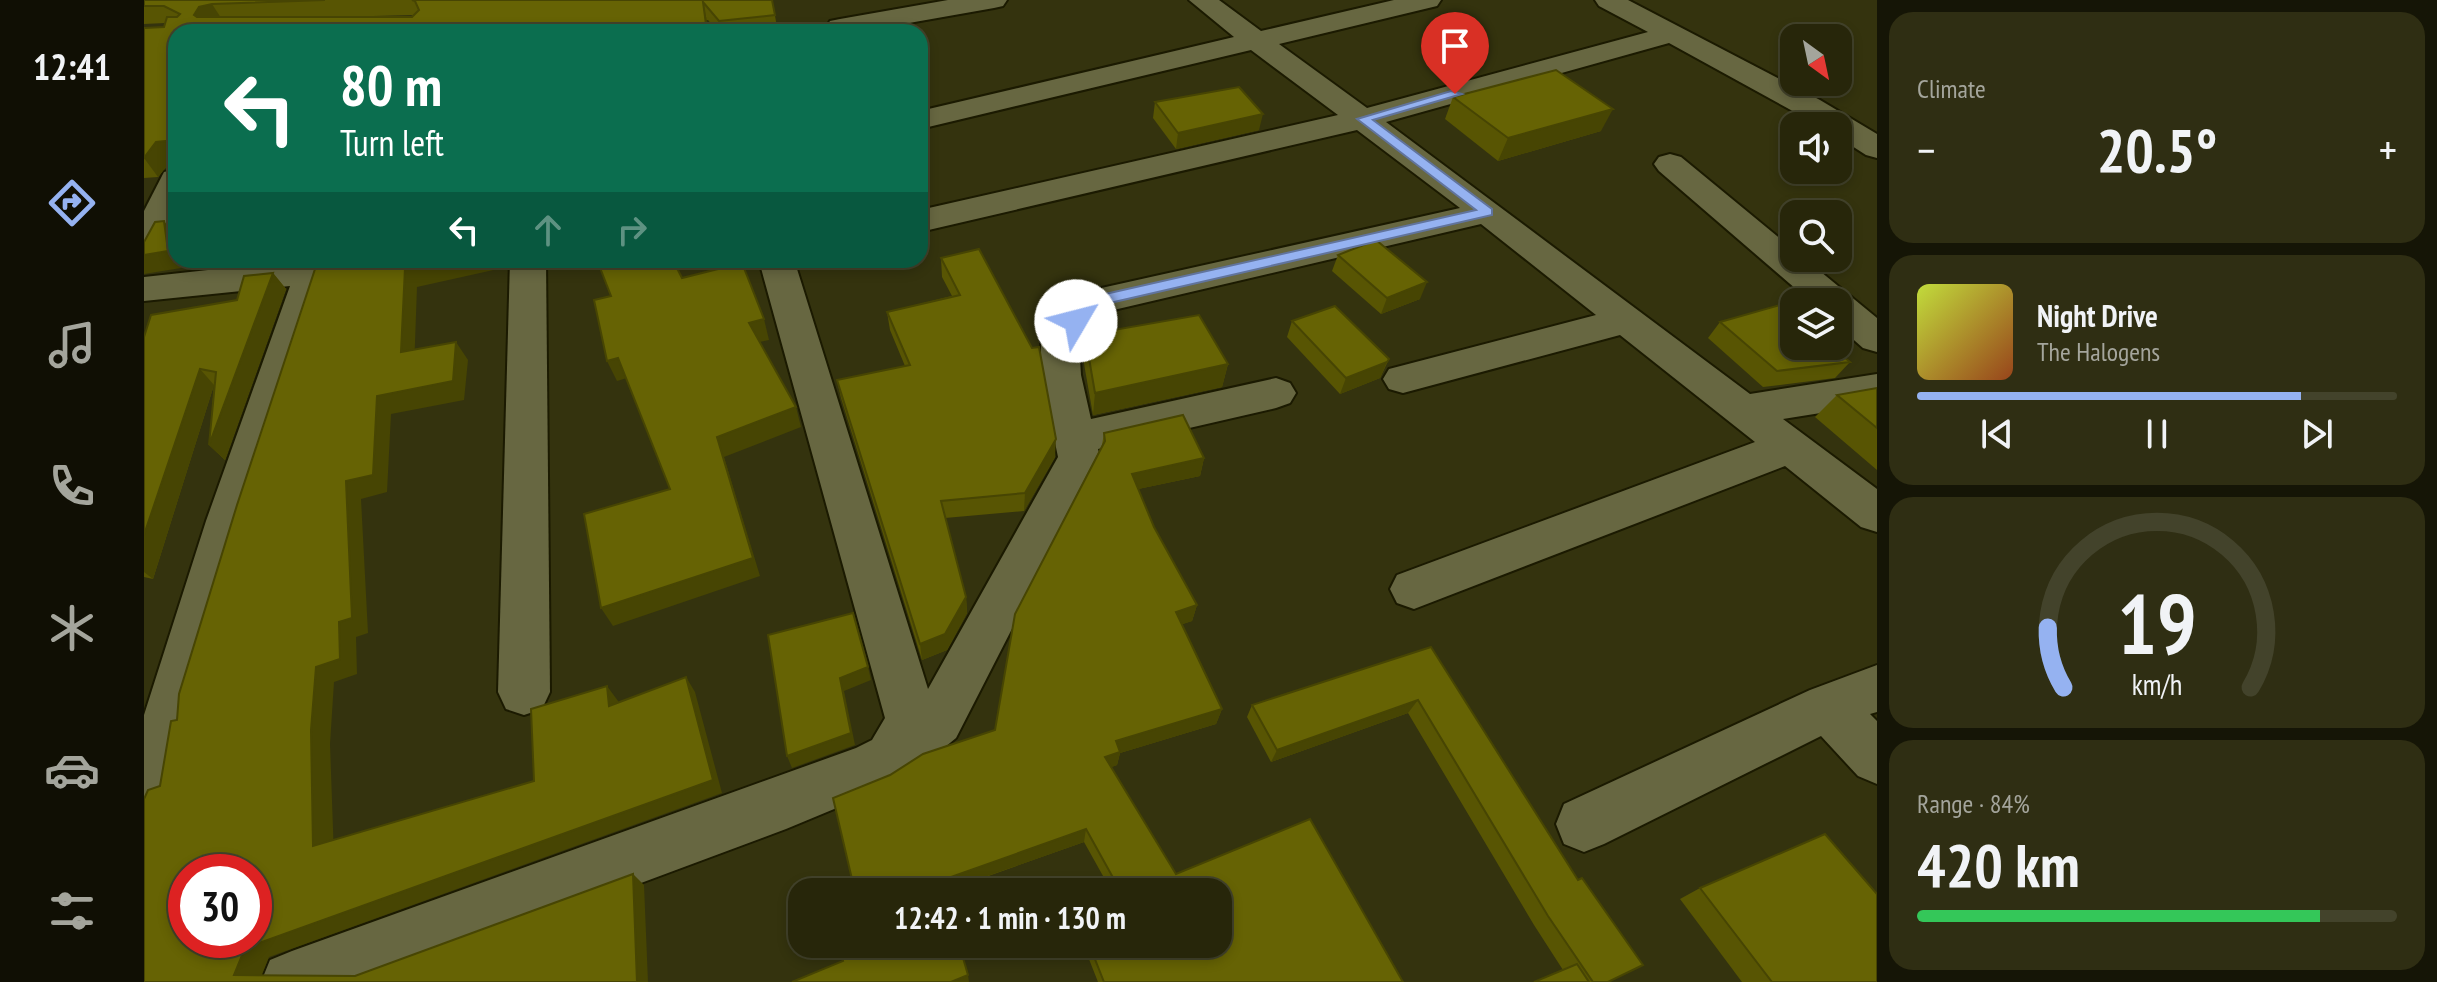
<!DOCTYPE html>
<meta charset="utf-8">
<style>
body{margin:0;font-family:"PT Sans Narrow",sans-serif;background:#2f2e13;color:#f1f3f6;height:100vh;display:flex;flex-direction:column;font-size:30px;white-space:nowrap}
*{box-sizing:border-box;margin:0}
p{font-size:26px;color:#a4a59c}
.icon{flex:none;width:44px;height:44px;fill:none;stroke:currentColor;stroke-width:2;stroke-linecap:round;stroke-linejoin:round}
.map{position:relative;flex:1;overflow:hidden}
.details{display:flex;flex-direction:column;gap:12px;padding:12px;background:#151506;width:560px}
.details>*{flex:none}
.banner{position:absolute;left:24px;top:24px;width:760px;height:244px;border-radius:24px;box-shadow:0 4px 12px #0003,0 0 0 2px #43432b;background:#0b6e4f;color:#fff;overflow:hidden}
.needle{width:52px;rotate:147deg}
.tools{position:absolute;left:1636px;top:24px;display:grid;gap:16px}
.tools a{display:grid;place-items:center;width:72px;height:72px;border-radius:16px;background:#27260a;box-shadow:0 4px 12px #0003,0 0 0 2px #43432b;font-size:40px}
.speed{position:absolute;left:24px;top:854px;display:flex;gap:16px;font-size:40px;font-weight:700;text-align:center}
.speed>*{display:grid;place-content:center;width:104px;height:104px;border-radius:50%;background:#27260a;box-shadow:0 4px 12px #0003,0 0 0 2px #43432b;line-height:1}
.speed .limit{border:12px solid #d22;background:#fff;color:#111}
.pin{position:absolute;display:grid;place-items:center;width:68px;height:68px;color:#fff;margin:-82px -34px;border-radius:50% 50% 50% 0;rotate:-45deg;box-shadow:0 0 8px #0007}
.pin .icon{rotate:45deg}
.me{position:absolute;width:88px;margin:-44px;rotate:53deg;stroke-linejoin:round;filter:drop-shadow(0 0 6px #0008)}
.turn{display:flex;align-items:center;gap:28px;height:168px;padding:0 40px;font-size:36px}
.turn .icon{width:104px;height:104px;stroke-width:2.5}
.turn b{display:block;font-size:56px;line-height:68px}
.lanes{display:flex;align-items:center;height:76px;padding:0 40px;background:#0003;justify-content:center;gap:40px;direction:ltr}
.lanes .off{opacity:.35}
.big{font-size:60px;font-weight:700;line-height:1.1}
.details .tile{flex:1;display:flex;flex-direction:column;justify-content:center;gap:12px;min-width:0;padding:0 28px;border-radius:24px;background:#2f2e13}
.details .dial{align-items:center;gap:0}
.dial svg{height:208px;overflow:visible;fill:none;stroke:#43432b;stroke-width:7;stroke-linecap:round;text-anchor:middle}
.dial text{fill:#f1f3f6;stroke:none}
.song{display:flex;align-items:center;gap:24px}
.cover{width:96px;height:96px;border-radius:12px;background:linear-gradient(135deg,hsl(70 70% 55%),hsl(20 70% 35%))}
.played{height:8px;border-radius:4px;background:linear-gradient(90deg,#95b2f1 80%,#43432b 80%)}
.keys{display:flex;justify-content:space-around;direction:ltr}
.heat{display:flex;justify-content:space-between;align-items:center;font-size:44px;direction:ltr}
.charge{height:12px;border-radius:6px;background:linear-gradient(90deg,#34c759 84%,#43432b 0)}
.trip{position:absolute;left:644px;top:878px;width:444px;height:80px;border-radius:24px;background:#27260a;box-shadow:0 4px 12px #0003,0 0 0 2px #43432b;font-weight:700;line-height:80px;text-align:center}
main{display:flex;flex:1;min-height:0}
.tab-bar{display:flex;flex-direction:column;width:144px;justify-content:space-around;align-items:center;background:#100f04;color:#a4a59c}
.tab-bar .icon{width:56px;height:56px}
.tab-bar .on{color:#95b2f1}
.tab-bar b{font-size:36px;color:#f1f3f6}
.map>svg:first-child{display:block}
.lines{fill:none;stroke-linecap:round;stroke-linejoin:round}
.minor-casing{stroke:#1b1a01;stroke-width:4}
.minor{fill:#676741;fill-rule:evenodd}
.wall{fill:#585503;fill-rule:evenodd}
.shaded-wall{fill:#474503}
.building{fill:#666304;stroke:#474503;stroke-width:2;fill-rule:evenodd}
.route{fill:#95b2f1;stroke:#61749d;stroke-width:2}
</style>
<main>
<nav class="tab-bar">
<b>12:41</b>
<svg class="icon on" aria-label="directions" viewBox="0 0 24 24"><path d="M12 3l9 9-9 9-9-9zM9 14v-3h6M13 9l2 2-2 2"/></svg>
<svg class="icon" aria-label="music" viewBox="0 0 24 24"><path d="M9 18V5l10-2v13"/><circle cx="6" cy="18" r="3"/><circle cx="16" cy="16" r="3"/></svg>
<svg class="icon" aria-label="phone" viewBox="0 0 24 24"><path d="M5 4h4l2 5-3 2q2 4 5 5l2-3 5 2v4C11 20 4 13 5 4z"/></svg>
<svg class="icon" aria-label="climate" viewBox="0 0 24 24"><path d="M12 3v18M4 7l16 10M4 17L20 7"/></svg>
<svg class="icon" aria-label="car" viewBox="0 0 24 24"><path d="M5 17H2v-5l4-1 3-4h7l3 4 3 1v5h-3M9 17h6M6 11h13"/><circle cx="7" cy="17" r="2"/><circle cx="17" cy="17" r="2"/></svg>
<svg class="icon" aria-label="filters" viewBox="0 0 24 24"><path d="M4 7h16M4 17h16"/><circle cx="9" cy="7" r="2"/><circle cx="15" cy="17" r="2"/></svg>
</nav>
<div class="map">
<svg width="1733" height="982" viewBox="0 0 1733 982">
<rect width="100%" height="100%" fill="#34330e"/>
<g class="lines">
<g class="minor-casing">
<g id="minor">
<polygon points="804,0 863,0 859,6 850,8 714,32 686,32 682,27 686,21 696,19"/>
<polygon points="1045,0 1075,0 1117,31 1250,0 1297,0 1293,6 1135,44 1223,108 1504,32 1455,6 1451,0 1484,0 1676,100 1733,134 1733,158 1722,155 1694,137 1694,126 1676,126 1525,43 1242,122 1606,394 1733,374 1733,404 1639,419 1733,489 1733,532 1717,527 1641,466 1270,609 1253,603 1246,589 1253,575 1611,442 1476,335 1259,393 1245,389 1239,379 1245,369 1452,315 1337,224 961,312 935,343 937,375 947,419 1132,378 1146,383 1152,393 1146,403 1132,408 954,449 956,457 812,738 766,776 748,785 642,829 231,982 117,982 126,960 148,951 712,748 728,740 741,718 617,268 622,260 659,260 653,269 784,689 914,457 897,375 897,341 935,293 1316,208 1213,130 776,232 776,210 1194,115 1107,50 776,129 776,111 1090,37"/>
<polygon points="1526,154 1537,157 1650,250 1650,258 1660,258 1733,318 1733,352 1719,348 1694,326 1694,302 1667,302 1515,171 1510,164 1515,157"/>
<polygon points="32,169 32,216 13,256 0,259 0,211 20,172"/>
<polygon points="155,260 191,260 108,521 27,800 19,819 0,827 0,715 62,521 146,286 0,301 0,277"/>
<polygon points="366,260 402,260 406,692 398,709 380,715 362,709 354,692"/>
<polygon points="1733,665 1733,712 1726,714 1733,721 1733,784 1714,776 1677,736 1460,844 1440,852 1420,844 1412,824 1420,804 1666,690"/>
</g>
</g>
<use href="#minor" class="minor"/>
</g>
<g class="wall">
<path d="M0 0H628L634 32H574L564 20 32 32V160L27 161 14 177 0 178V28L20 27 21 23 0 24ZM267 15 270 16 268 17H192Z"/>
<polygon points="1309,97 1457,131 1354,161 1301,119"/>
<polygon points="1011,102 1115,130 1032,149 1009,118"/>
<polygon points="1194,255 1276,299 1237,314 1188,271"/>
<polygon points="797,258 911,457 880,511 801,518 822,597 823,613 803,650 778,660 697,398 693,380 761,366 746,330 743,312 808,296 798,277"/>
<polygon points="129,273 142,289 81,460 65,445 70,385 9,579 0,577 0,337 93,300"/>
<polygon points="1148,321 1245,359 1236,378 1196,394 1143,337"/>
<polygon points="1576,322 1706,362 1691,378 1619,387 1564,338"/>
<polygon points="941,335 1084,364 1078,387 949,415 939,358"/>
<polygon points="1733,388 1733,470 1671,417 1693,395"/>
<polygon points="1039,415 1060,458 1056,476 994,489 1010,527 1053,605 1048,621 1038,624 1078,709 1072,724 976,753 973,765 967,767 1032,874 1166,819 1259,982 954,982 939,944 1074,944 1074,892 968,892 940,842 799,892 711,892 689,798 746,775 779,754 851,730 871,614 958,445 960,433"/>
<polygon points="1287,647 1464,982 1390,982 1419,970 1390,925 1264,713 1127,762 1103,717 1108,705"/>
<polygon points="1556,888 1733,982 1598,982 1536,899"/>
</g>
<g class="shaded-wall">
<polygon points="559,2 565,32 508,32"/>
<polygon points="68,4 79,21 62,32 50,15 55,7"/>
<polygon points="1469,109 1457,131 1354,161 1364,138"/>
<polygon points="1119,114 1115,130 1032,149 1034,133"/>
<polygon points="32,140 32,160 27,161 14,177 0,158 12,142"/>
<polygon points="20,221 32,236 32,260 36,260 37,268 0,274 0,255"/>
<polygon points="300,260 364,260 363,267 273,287 270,370 257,352 261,268"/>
<polygon points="129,273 142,289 81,460 65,445"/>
<polygon points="1283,282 1276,299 1237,314 1243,298"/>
<polygon points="620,319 625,340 611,343 605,323"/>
<polygon points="312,342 324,360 320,400 247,414 243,492 217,499 224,633 212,637 213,674 190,682 186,744 190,857 169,846 167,730 172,667 202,481 233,396"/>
<polygon points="474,358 483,378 473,381 463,361"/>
<polygon points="1243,362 1236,378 1196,394 1202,378"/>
<polygon points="1084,364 1078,387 949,415 951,393"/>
<polygon points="56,369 70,385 9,579 0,572 0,535"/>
<polygon points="652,407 657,427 580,457 616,576 469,626 457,608 573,437"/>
<polygon points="912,439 911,457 880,511 881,493"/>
<polygon points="1060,458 1056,476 985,491 988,474"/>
<polygon points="822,597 823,613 803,650 778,660 776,644"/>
<polygon points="1053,605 1048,621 1028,628 1032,612"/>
<polygon points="724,667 727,680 700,691 711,745 648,768 643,756 696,678"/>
<polygon points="542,677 551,692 578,793 125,957 115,982 90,975 101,948 569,780"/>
<polygon points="463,686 474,701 476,720 465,706"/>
<polygon points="1274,700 1264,713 1127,762 1133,750"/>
<polygon points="1078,709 1072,724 976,753 973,765 958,771 961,757 972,741"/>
<polygon points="942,829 940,842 798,892 796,881"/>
<polygon points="489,874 500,885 504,982 493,982"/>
<polygon points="824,975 825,982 807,982"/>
</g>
<g class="building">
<polygon points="0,0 181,0 68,4 55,7 50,15 53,17 268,17 275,10 271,1 268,0 628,0 631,15 575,21 559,2 562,24 508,32 32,32 32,140 12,142 0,158 0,28 20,27 23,17 33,17 36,14 20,6 0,6"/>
<polygon points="1412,70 1469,109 1364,138 1309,97"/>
<polygon points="1095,87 1119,114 1034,133 1011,102"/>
<polygon points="20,221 24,251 0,255 0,242 11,222"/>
<polygon points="1232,240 1283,282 1243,298 1194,255"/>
<polygon points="835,249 888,348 895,347 912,439 881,493 797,501 822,597 801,634 776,644 693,380 766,365 743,312 816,295 797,258"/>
<path d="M174 260H300L261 268 257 352 312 342 309 381 233 396 229 475 202 481 208 618 195 622 196 659 172 667 167 730 169 846 390 781 387 709 463 686 465 706 542 677 569 780 101 948 90 975 211 976 489 874 493 982H0V799L4 790 16 786 27 721 33 720 35 694 93 505ZM42 872H110V940H42Z"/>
<polygon points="453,260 529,260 538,278 598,263 620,319 605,323 652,407 573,437 609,558 457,608 440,514 526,489 474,358 463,361 450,300 467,296"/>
<polygon points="129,273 65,445 72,372 56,369 0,535 0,337 7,315 93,300 100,276"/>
<polygon points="1636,305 1650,316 1650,346 1687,346 1706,362 1633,371 1576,322"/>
<polygon points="1191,306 1245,359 1243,362 1202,378 1148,321"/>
<polygon points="1055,315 1084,364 951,393 941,335"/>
<polygon points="1733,388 1733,428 1693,395"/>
<polygon points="1039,415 1060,458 988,474 1010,527 1053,605 1032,612 1078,709 972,741 976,752 961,757 1032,874 1166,819 1259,982 960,982 945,944 1074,944 1074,892 977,892 942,829 796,881 799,892 711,892 689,798 746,775 779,754 851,730 871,614 961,441 960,433"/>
<polygon points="709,613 724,667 696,678 707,733 643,756 624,635"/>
<polygon points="1287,647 1434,880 1438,878 1499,965 1464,982 1449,982 1404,916 1274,700 1133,750 1108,705"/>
<polygon points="1681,834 1733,894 1733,982 1628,982 1556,888"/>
<polygon points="713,944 815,944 824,975 807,982 648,982 699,961 697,950"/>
<polygon points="1433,964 1445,982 1390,982"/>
</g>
<polygon class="route" points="1307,91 1318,94 1229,120 1348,209 1348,215 953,306 937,325 932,327 924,321 942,298 948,297 1332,210 1213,119"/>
</svg>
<div class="tools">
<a><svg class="needle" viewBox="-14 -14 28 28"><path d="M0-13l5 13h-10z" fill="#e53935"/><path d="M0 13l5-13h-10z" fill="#a4a59c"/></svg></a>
<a><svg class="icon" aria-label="sound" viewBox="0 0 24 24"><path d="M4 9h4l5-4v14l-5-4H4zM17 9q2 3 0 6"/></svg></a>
<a><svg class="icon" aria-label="search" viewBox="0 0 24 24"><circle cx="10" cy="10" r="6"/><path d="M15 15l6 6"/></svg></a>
<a><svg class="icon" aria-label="layers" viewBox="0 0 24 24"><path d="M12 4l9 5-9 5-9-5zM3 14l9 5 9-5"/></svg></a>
</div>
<div class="speed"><div class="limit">30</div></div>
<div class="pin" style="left:1311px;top:94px;background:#d93025"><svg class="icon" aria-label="arrive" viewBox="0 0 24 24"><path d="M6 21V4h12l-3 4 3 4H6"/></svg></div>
<svg class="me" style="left:932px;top:321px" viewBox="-20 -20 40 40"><circle r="19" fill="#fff"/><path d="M0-13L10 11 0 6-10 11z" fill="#95b2f1"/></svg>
<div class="trip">12:42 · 1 min · 130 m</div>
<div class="banner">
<div class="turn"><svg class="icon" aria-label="left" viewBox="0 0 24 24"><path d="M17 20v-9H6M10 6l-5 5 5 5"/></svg><div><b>80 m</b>Turn left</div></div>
<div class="lanes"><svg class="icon" aria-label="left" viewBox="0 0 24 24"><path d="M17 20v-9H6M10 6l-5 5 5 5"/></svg><svg class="icon off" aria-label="ahead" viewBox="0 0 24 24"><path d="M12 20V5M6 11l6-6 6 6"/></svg><svg class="icon off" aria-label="right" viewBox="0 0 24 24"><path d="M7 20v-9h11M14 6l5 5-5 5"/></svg></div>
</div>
</div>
<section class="details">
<div class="tile"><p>Climate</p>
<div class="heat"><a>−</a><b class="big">20.5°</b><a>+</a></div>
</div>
<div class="tile">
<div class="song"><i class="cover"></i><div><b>Night Drive</b><p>The Halogens</p></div></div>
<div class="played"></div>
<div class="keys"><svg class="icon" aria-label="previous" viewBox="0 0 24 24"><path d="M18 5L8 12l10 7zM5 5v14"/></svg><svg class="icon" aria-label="pause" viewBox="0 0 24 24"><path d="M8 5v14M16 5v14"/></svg><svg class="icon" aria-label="next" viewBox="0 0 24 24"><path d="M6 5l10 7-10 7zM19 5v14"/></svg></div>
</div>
<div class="tile dial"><svg viewBox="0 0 100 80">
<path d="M14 69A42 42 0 1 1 86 69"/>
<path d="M14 69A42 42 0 0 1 8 46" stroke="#95b2f1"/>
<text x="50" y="56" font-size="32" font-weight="700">19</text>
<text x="50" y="72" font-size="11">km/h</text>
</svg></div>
<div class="tile"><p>Range · 84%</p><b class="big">420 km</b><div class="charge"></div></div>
</section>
</main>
